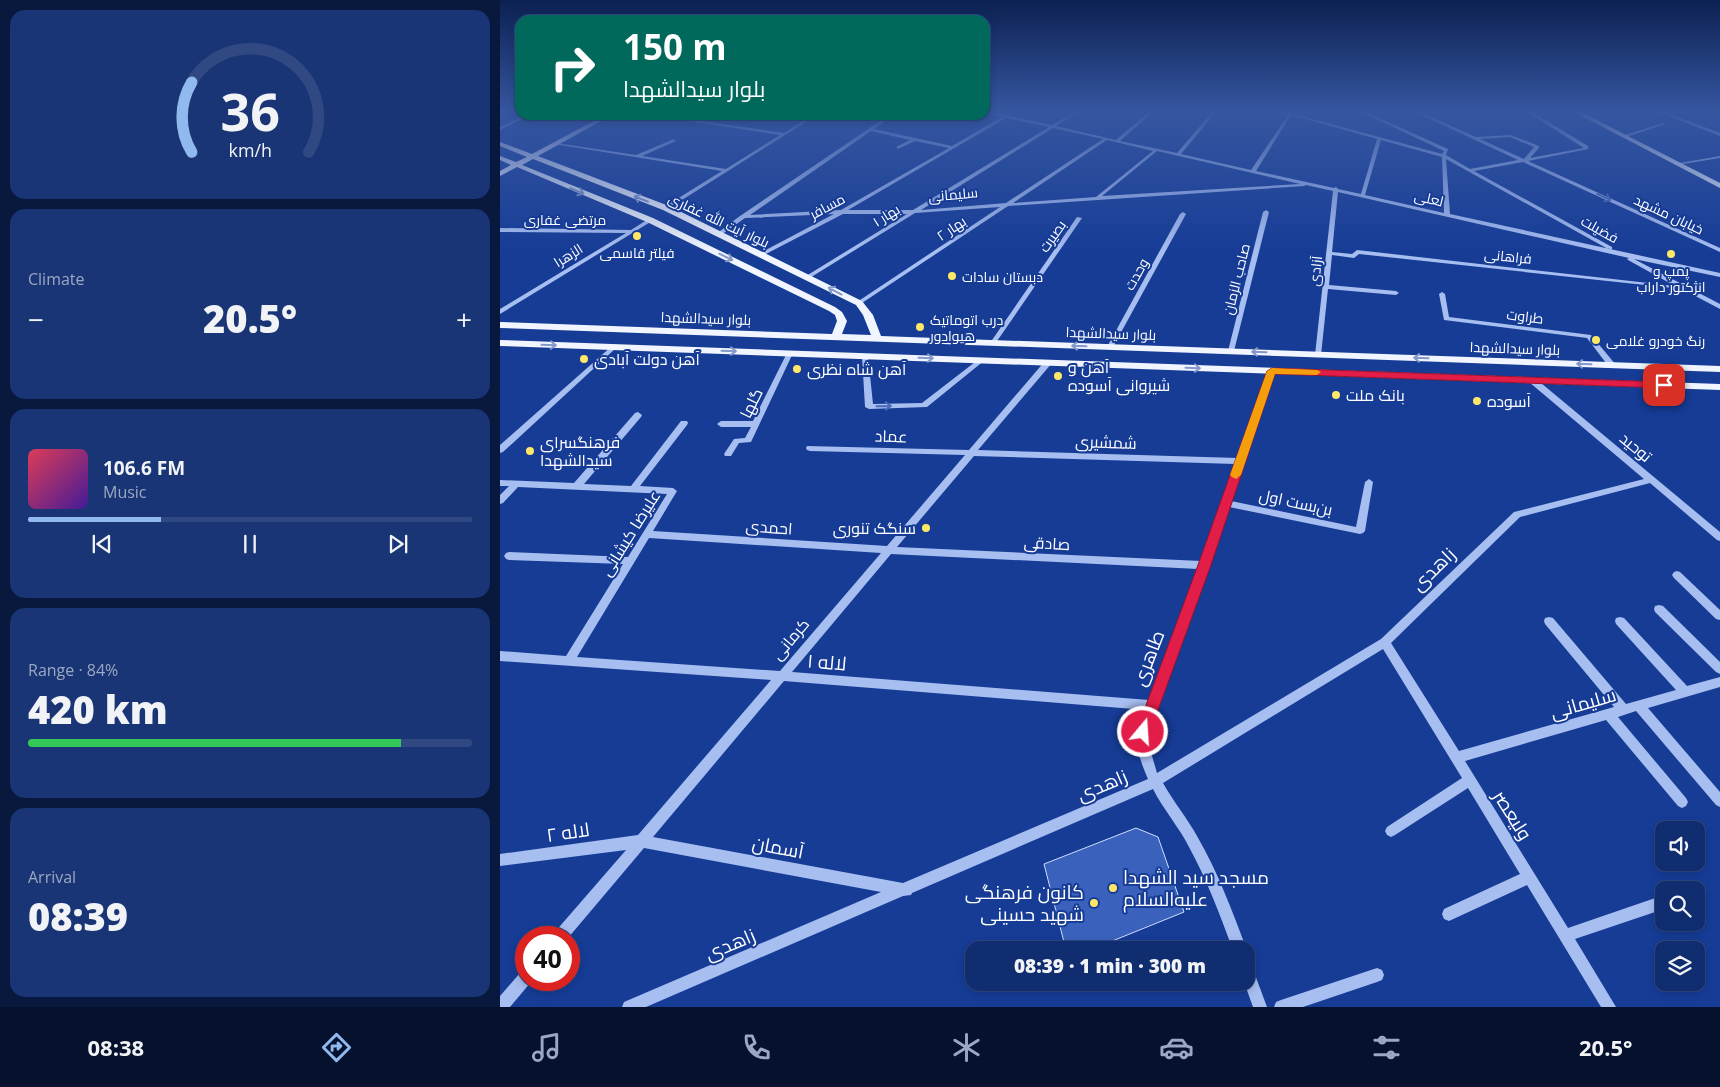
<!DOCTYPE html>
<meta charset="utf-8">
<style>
body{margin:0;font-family:"Open Sans",Cairo,sans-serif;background:#193575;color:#f1f3f6;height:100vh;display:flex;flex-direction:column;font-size:19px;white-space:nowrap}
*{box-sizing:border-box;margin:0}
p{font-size:16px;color:#9ca8c3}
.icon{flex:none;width:28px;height:28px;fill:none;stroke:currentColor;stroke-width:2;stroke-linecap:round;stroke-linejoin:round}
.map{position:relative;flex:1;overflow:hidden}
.side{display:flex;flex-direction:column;gap:10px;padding:10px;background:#09193e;width:500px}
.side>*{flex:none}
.guide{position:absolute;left:15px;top:15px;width:475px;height:105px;border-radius:15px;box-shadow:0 2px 8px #0003,0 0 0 1px #304983;background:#00695c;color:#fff;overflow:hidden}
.fabs{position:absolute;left:1155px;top:821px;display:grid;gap:10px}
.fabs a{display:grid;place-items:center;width:50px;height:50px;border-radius:10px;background:#102d70;box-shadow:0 2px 8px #0003,0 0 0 1px #304983;font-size:25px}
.speed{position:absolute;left:15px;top:926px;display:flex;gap:10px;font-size:25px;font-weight:700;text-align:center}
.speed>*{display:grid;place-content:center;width:65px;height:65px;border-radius:50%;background:#102d70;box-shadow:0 2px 8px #0003,0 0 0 1px #304983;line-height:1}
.speed .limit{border:8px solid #d22;background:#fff;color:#111}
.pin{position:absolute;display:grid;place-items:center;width:42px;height:42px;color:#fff;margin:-21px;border-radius:10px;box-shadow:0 2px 8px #0006}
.me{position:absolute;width:55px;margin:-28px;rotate:18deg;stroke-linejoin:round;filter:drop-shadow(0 0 4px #0008)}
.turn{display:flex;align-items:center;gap:18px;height:105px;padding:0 25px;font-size:22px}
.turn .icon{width:65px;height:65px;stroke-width:2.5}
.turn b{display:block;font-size:35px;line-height:42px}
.big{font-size:38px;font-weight:800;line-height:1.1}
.side .tile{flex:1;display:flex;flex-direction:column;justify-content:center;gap:8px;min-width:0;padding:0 18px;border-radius:15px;background:#193575}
.side .dial{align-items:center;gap:0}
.dial svg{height:130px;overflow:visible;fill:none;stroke:#304983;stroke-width:7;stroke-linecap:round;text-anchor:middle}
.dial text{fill:#f1f3f6;stroke:none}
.song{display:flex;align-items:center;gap:15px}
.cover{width:60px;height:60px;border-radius:8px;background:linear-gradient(135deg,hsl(350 70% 55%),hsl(260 70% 35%))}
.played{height:5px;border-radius:2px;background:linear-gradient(90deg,#90b9f0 30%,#304983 30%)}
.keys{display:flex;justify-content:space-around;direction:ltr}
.heat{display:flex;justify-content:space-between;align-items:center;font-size:28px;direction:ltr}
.charge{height:8px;border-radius:4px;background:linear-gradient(90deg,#34c759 84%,#304983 0)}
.trip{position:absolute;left:465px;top:941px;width:290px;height:50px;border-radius:15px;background:#102d70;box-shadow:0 2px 8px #0003,0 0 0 1px #304983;font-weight:800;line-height:50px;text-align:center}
.menu{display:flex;height:80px;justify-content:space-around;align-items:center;background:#06122d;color:#9ca8c3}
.menu .icon{width:35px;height:35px}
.menu .selected{color:#90b9f0}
.menu b{font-size:22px;color:#f1f3f6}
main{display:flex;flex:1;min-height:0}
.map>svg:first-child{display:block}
.building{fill:#3a62bc;stroke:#ceddfc}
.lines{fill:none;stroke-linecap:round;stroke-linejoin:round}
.minor{fill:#a7bef1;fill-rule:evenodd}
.major{fill:#f1f5ff;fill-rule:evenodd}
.oneway{stroke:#8498ca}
.oneway2{stroke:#496ab6}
.route{fill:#e11d48;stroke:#92132f}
.slow{fill:#f59e0b}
.poi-dot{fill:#ffe867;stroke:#163c96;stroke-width:2}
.labels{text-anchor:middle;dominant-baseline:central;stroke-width:4;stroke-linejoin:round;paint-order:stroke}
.far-street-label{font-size:14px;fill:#fff;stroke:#163c96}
.far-poi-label{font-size:14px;fill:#fff;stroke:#163c96;text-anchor:start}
.poi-label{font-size:16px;fill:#fff;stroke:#163c96;text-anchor:start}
.street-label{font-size:16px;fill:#fff;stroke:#163c96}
.near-street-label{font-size:19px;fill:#fff;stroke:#163c96}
.near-poi-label{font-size:19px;fill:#fff;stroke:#163c96;text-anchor:start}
</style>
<main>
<section class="side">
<div class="tile dial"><svg viewBox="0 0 100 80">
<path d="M14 69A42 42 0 1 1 86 69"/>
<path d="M14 69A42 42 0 0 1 14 26" stroke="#90b9f0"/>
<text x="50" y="56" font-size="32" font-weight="700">36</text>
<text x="50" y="72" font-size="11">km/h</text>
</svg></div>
<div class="tile"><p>Climate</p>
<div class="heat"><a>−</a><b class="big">20.5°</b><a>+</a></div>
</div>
<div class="tile">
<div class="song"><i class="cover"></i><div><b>106.6 FM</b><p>Music</p></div></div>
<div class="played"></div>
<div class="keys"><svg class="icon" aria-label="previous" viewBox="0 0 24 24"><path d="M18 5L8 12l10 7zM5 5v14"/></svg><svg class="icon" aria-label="pause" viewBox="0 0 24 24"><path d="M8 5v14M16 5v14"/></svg><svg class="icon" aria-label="next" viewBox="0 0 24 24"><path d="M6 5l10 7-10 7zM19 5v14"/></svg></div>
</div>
<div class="tile"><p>Range · 84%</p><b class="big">420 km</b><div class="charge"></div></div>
<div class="tile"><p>Arrival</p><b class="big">08:39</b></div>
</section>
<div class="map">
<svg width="1220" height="1007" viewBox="0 0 1220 1007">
<rect width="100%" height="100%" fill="#163c96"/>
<polygon class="building" points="636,828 658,837 684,912 590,950 566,950 544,864"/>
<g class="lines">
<g class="minor">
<path d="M485 112H491L552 125 574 112H578L556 126 616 140 649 112H653L620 141 677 153 712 112H716L681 154 751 170 788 115 781 112H787L942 154 944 151 861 112H866L948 149 946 155 970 169 1018 160 915 112H920L976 137 1011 135 1039 146V148L1030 158 1084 148 1027 112H1032L1088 146V149L1028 161 1220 248V252L1023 162 974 171 1112 247V249H1108L946 159 950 214 1220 273V277L1134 259 1220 304V309L1182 289 859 254 854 258 832 255 829 285 896 291 899 293 896 295 828 289 821 355 818 357 816 356 815 355 833 191 806 185 804 186 508 206 359 305 357 304V302L500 207 415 213 308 279 305 277 306 276 407 214H343L262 256 259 254 260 253 334 214 245 218 221 235 216 234 240 216 389 115H394L374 129 452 146 502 117ZM791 115 877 139 861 194 838 189 836 187 834 188 756 171ZM506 118 549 127 413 210H348ZM553 128 603 139 506 203 421 210ZM371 131 410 140 396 147 398 149 415 141 449 148 341 210 250 215ZM1010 137 1034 147 1024 159 980 139ZM607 140 653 151 596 197 513 203ZM881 140 942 157 944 213 865 195ZM657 151 800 184 602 196ZM838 192 1129 258 1127 259 1128 260 1175 286 857 250 852 254 832 252Z"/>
<polygon points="1159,112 1164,112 1220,133 1220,136"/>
<polygon points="25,115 30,115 0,130 0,127"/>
<polygon points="148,115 159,115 284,133 312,115 317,115 166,210 163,208 164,207 222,171 54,144 56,143 136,155 174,139 176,141 142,156 226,169 280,135"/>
<polygon points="1163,123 1166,124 1126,137 1122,136"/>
<polygon points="1220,156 1220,158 1176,165 1174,164"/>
<polygon points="766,210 769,212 734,351 731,353 729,352 728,351 763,212"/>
<polygon points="683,212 686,214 613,347 610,349 608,348 607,347 680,214"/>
<polygon points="577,217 582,218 495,344 491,344 490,343"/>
<polygon points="150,218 153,220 152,221 0,314 0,309 126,233 0,232 0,228 131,230"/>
<polygon points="942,292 945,294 949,317 1091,335 1116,365 1115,367 1109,367 1087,338 944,320 939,294"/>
<polygon points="114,345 117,347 116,348 3,452 0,453 0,445 112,346"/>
<polygon points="290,351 293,353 251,442 239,443 231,456 225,456 224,454 234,439 245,438 251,427 221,427 217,424 221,421 253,421 287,353"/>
<polygon points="365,354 368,356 373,404 422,403 479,359 481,358 485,360 427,407 369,409 365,407 362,356"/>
<path d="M545 361H548L552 363 478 450 737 458 768 371 772 369 776 371 731 501 856 527 865 482 869 479 873 482 865 531 863 533 860 534 729 507 649 732 650 749 657 773 881 639 1014 512 1144 479 1029 382V378H1035L1220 532V541L1217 540 1150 483 1020 517 891 643 959 751 1114 707 1045 624 1044 621 1045 618 1049 617 1053 618 1126 704 1176 690 1116 624 1115 621 1116 618 1120 617 1124 618 1187 686 1220 677V687L1148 708 1220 792V807L1216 805 1136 711 1118 717 1186 798 1188 802 1186 806 1182 808 1178 806 1106 720 965 761 1068 928 1164 895V909L1075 939 1116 1007H1101L1027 885 949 921 944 919 942 914 944 909 1020 874 968 788 895 835 891 837 887 835 885 831 887 827 962 778 883 649 663 783C673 801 687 818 697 836 718 872 732 911 747 950L746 952V950H733C720 915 707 880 689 847 679 827 663 809 653 789L412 893 411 895 403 896 146 1007H122L124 1002 381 892 144 848 68 938H52L54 933 126 850 0 866V854L138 835 271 680 0 661V651L66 656 123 564 9 560 6 559 4 556 6 553 9 552 128 557 167 494 18 487 3 503 0 504V495L9 486H0V480L74 483 135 413 138 412 142 415 141 417 84 484 131 486 181 421H187L188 423 187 425 140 486 173 488 177 491 153 531 387 546 465 455 310 451 307 450 306 448 307 446 469 450ZM474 456 735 464 701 561 397 547ZM149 538 381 553 280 671 77 657ZM391 554 698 569 649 700 292 672ZM284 681 646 710C643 717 638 725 637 732 635 748 642 765 648 779L403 883 153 837Z"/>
<polygon points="1177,571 1180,572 1220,610 1220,620 1216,619 1174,578 1172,575 1174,572"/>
<polygon points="1159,605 1163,606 1220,662 1220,674 1216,672 1155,612 1154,609 1155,606"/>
<polygon points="746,962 751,964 767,1007 753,1007 744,982 746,982"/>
<polygon points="877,968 882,970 884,975 882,980 877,982 803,1007 774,1007 776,1002 781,1000"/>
<polygon points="26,970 26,980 32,980 31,982 10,1007 0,1007 0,996 21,972"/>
</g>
<g class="major">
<polygon points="1074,112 1081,112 1220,183 1220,188"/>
<path d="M105 115H112L38 156 169 206 362 301 373 315 381 336 1220 366V372L0 328V322L332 334 337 321 335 315 329 311 147 222 17 167 0 176V171L11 165 0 160V156L16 162 27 157 0 146V142L32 154ZM33 159 163 210 356 305 363 315 371 335 342 334 347 321 342 312 335 307 153 218 22 165Z"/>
<polygon points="0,340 1220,384 1220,390 0,346"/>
</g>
</g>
<defs><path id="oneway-shaft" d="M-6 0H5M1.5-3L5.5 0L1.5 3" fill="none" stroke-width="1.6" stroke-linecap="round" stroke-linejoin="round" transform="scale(1.25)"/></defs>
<g class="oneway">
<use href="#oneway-shaft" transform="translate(77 191) rotate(22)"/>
<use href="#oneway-shaft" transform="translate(141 199) rotate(-159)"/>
<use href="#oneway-shaft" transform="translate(226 257) rotate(26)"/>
<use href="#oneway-shaft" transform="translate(335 291) rotate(-152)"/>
<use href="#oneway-shaft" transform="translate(49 345) rotate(2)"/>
<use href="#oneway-shaft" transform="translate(579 346) rotate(-178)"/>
<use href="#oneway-shaft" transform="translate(229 351) rotate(2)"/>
<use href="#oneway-shaft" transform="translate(759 352) rotate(-178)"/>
<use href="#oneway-shaft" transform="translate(426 358) rotate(2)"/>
<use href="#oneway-shaft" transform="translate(921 358) rotate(-178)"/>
<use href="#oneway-shaft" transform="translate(1084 364) rotate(-178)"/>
<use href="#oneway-shaft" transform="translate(693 368) rotate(2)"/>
</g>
<g class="oneway2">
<use href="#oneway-shaft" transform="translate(1104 197) rotate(25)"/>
<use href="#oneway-shaft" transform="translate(384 406) rotate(-1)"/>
</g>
<linearGradient id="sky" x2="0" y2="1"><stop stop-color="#0c2152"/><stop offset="0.44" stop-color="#3656a0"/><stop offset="1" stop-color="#3656a0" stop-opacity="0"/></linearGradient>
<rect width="1220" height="253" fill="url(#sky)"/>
<polygon class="route" points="772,368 1164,382 1168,385 1164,388 775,374 711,565 650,732 648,737 643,739 638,737 636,732 698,565 767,371"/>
<polygon class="slow" points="772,368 817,370 821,372 817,375 775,374 741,475 736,479 732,477 730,475 767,371"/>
<g class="poi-dot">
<circle cx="137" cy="236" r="5"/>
<circle cx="1171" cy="254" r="5"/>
<circle cx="452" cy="276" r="5"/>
<circle cx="420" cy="327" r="5"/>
<circle cx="1096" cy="340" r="5"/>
<circle cx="84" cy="359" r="5"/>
<circle cx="297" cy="369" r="5"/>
<circle cx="558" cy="376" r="5"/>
<circle cx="836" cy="395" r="5"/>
<circle cx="977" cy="401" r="5"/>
<circle cx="30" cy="451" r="5"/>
<circle cx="426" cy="528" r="5"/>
<circle cx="613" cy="888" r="5"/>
<circle cx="594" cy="903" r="5"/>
</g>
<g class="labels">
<g class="far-street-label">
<text transform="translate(453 194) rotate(-5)">سلیمانی</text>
<text transform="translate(929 198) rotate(13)">لعلی</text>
<text transform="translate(327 206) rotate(-28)">مسافر</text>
<text transform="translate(1169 214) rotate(25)">خیابان مشهد</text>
<text transform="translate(386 215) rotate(-32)">بهار ۱</text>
<text x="65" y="219">مرتضی غفاری</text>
<text transform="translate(219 220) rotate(25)">بلوار آیت الله غفاری</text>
<text transform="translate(451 228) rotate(-34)">بهار ۲</text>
<text transform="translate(1100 229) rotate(29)">فضیلت</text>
<text transform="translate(552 236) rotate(-55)">بصیرت</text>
<text transform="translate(68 255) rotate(-32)">الزهرا</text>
<text transform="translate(1008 256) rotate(6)">فراهانی</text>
<text transform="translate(815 271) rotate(-84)">آزادی</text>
<text transform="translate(636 274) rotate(-61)">وحدت</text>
<text transform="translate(736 279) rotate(-76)">صاحب الزمان</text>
<text transform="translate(1025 316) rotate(7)">طراوت</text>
<text transform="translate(206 318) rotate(2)">بلوار سیدالشهدا</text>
<text transform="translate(611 333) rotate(2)">بلوار سیدالشهدا</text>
<text transform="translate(1015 348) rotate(2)">بلوار سیدالشهدا</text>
</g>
<g class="far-poi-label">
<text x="137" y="252" text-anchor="middle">فیلتر قاسمی</text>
<text x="1171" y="270" text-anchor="middle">پمپ و<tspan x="1171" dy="16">انژکتور داراب</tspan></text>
<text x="462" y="276">دبستان سادات</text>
<text x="430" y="319">درب اتوماتیک<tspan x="430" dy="16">هیوادور</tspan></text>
<text x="1106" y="340">رنگ خودرو غلامی</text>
</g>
<g class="poi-label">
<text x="94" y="359">آهن دولت آبادی</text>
<text x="568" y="367">آهن و<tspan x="568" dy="18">شیروانی آسوده</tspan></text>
<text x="307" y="369">آهن شاه نظری</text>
<text x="846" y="395">بانک ملت</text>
<text x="987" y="401">آسوده</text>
<text x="40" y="442">فرهنگسرای<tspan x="40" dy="18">سیدالشهدا</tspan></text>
<text x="416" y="528" text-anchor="end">سنگک تنوری</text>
</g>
<g class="street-label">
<text transform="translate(251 403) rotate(-64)">گلها</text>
<text transform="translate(391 436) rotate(2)">عماد</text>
<text transform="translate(606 442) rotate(2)">شمشیری</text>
<text transform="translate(1136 447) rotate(40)">توحید</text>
<text transform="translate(796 502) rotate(12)">بن‌بست اول</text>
<text transform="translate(269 527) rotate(4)">احمدی</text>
<text transform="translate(130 533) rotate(-58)">علیرضا کیشانی</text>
<text transform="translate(547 543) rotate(3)">صادقی</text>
<text transform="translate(290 639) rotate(-50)">کرمانی</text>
</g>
<g class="near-street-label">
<text transform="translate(933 569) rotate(-44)">زاهدی</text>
<text transform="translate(648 658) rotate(-69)">طاهری</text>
<text transform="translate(327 662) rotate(5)">لاله ۱</text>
<text transform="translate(1083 703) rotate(-16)">سلیمانی</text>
<text transform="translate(602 785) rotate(-23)">زاهدی</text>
<text transform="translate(1013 815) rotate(58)">ولیعصر</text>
<text transform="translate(68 832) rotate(-8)">لاله ۲</text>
<text transform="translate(278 847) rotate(11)">آسمان</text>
<text transform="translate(230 944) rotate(-23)">زاهدی</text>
</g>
<g class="near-poi-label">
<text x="623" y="877">مسجد سید الشهدا<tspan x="623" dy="22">علیه‌السلام</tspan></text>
<text x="584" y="892" text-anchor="end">کانون فرهنگی<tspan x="584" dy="22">شهید حسینی</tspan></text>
</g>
</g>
</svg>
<div class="fabs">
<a><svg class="icon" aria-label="sound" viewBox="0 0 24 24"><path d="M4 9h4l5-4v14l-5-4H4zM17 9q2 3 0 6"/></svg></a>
<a><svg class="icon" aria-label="search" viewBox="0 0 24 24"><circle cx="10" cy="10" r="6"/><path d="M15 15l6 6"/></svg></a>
<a><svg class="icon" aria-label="layers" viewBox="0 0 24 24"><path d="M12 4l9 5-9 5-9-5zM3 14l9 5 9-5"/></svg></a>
</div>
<div class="speed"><div class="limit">40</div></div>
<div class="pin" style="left:1164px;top:385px;background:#d93025"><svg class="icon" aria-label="arrive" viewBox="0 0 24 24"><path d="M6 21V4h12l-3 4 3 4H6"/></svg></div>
<svg class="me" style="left:643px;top:732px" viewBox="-20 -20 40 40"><circle r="17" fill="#e11d48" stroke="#fff" stroke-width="3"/><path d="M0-11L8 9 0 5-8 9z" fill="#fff"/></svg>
<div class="trip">08:39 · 1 min · 300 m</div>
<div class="guide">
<div class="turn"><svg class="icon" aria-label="right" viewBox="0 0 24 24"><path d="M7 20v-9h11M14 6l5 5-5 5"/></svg><div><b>150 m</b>بلوار سیدالشهدا</div></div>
</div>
</div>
</main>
<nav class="menu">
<b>08:38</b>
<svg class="icon selected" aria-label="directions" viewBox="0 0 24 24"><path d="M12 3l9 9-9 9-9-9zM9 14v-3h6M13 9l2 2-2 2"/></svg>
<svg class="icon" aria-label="music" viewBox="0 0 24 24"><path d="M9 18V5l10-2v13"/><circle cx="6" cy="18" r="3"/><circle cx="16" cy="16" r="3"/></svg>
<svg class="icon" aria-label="phone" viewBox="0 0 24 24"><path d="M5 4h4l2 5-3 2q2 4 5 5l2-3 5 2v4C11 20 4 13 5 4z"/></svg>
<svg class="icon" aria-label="climate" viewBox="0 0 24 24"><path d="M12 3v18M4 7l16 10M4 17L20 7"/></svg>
<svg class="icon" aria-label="car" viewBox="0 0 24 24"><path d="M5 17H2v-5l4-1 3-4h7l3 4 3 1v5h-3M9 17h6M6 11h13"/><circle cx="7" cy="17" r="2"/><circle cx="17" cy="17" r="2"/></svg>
<svg class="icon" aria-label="filters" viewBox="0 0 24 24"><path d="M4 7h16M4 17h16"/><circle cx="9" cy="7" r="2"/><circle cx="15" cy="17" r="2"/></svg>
<b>20.5°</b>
</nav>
